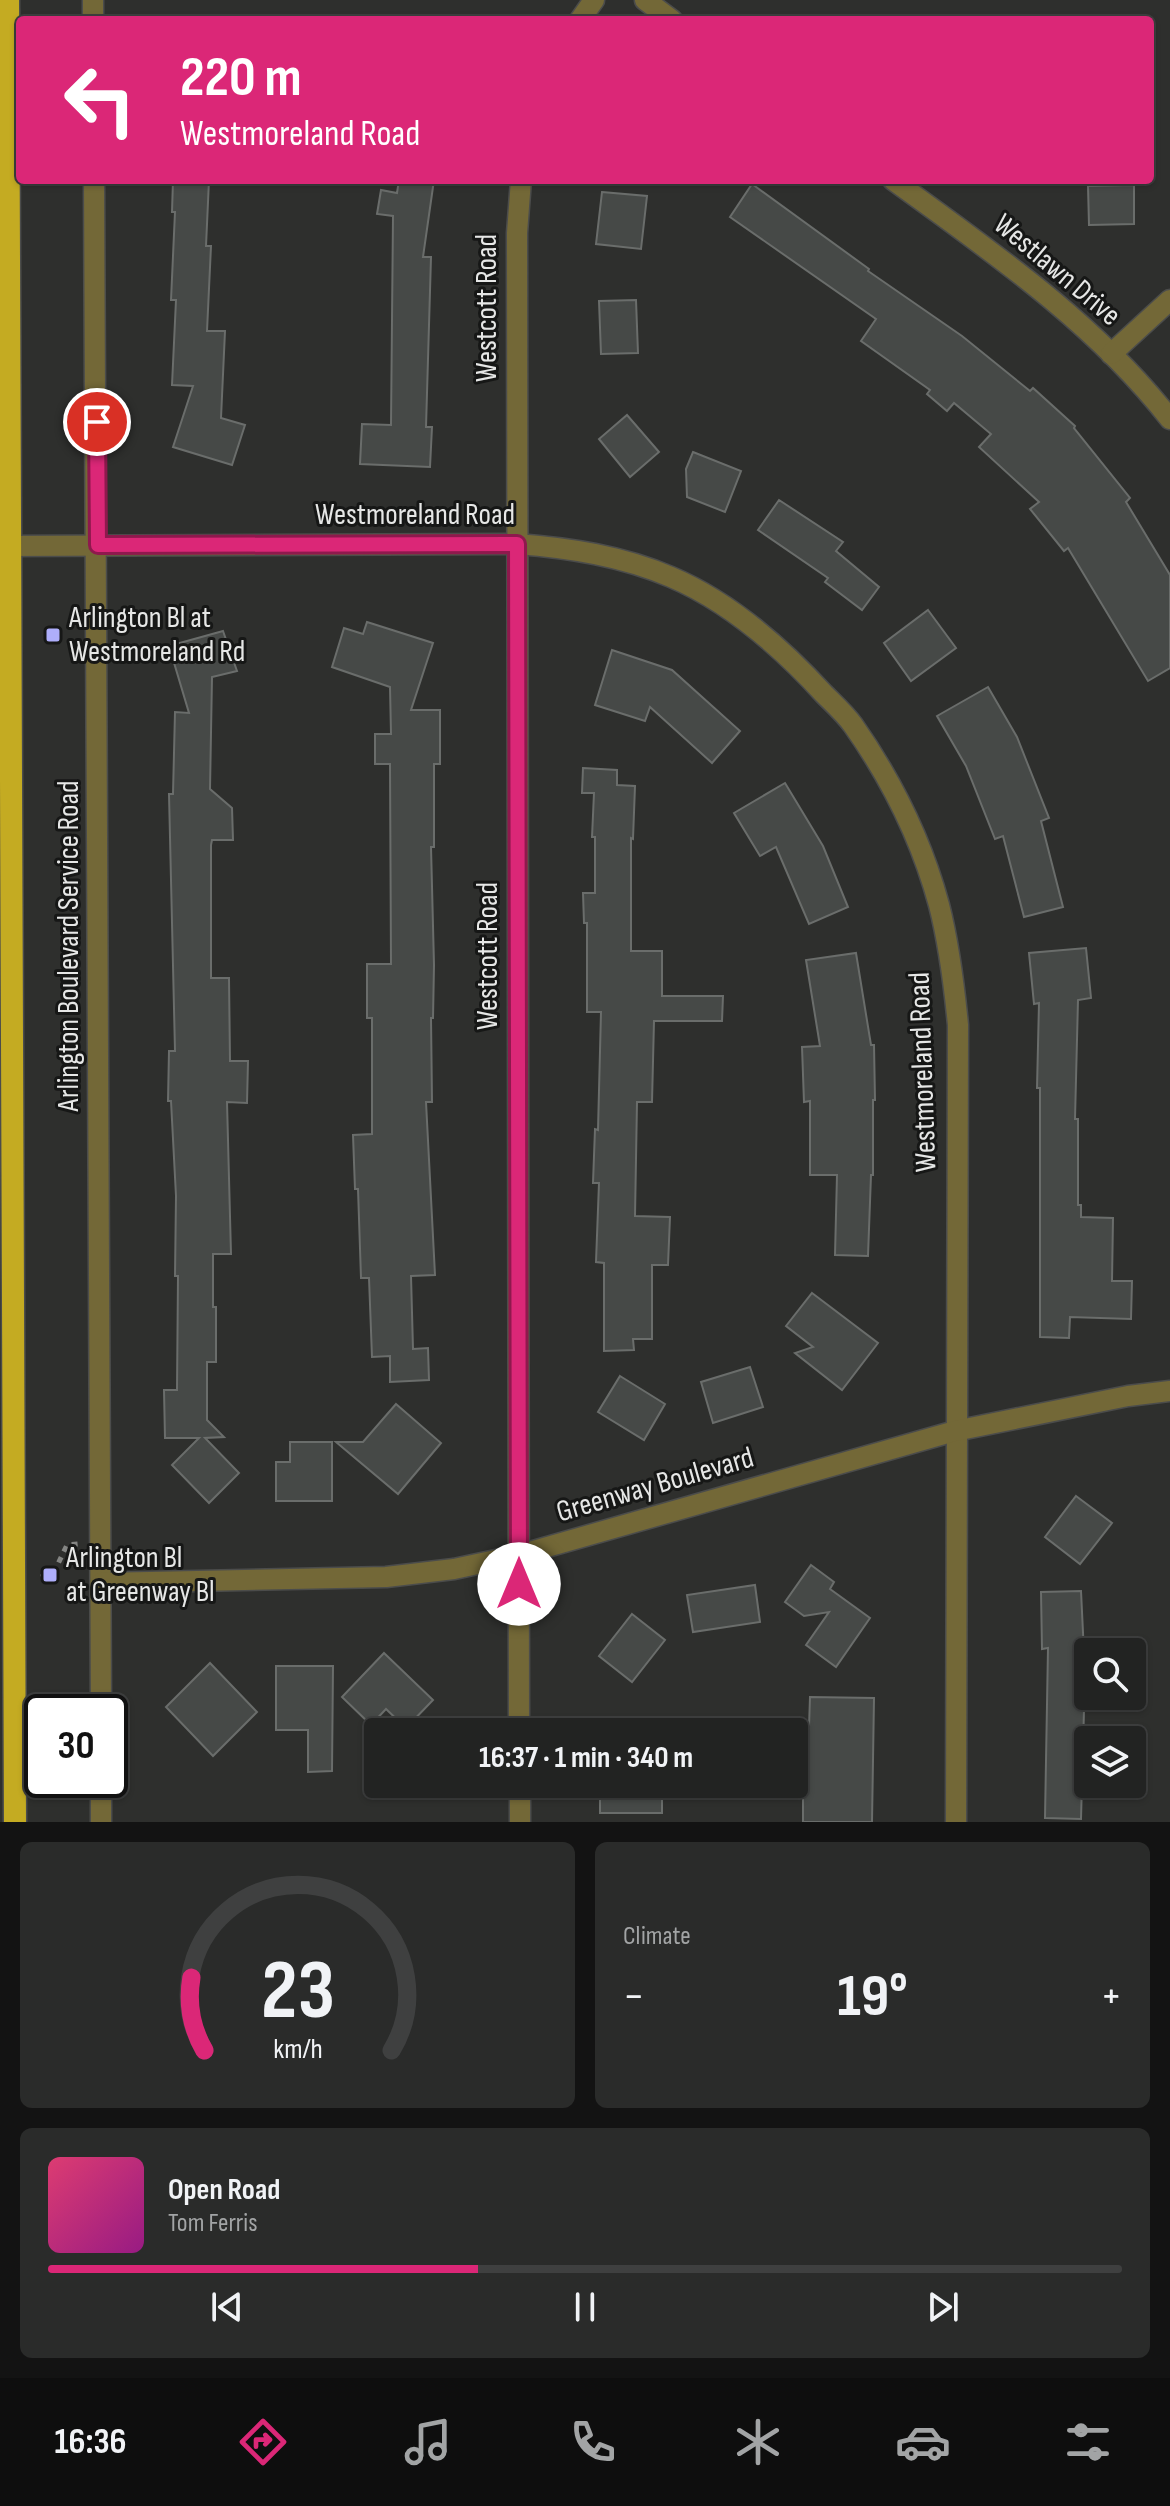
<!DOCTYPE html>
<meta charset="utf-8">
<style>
body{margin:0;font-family:"Sofia Sans Condensed",sans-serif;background:#2a2b2a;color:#f1f3f6;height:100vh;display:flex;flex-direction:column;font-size:30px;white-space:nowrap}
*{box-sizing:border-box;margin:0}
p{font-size:26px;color:#a2a4a5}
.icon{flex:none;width:44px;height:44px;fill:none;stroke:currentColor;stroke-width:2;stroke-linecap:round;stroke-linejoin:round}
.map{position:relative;height:1822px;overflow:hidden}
.sheet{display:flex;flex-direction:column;gap:20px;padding:20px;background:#131313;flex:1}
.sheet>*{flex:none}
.hud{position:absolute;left:16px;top:16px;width:1138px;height:168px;border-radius:8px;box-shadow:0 2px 6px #0004,0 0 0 2px #3f4040;background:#db2777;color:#fff;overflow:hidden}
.tools{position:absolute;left:1074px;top:1638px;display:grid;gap:16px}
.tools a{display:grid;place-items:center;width:72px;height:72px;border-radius:8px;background:#222322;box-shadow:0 2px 6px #0004,0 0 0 2px #3f4040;font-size:40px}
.speed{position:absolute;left:24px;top:1694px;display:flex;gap:16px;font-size:40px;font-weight:700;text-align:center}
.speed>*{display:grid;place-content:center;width:104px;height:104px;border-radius:50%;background:#222322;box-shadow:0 2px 6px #0004,0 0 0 2px #3f4040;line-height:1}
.speed .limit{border:4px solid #111;border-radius:12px;background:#fff;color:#111}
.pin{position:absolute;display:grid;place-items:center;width:68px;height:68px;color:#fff;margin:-34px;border:4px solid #fff;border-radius:50%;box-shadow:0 2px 8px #0007}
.me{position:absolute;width:88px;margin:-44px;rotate:0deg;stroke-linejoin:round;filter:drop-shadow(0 0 6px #0008)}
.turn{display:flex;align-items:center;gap:28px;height:168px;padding:0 32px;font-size:36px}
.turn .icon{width:104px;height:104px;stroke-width:2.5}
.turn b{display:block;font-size:56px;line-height:68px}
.big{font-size:60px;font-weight:700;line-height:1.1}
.sheet .tile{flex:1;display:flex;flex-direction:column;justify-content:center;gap:12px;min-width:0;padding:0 28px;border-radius:12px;background:#2a2b2a}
.sheet .dial{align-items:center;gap:0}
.dial svg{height:208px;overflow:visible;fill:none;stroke:#3f4040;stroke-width:7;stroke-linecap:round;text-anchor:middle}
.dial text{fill:#f1f3f6;stroke:none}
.song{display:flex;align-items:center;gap:24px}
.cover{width:96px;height:96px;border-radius:12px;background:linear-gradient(135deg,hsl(340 70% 55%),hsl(310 70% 35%))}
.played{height:8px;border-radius:4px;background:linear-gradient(90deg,#db2777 40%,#3f4040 40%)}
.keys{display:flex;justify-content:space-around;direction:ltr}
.heat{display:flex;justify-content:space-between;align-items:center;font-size:44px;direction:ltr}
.sheet .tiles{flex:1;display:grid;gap:20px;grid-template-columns:1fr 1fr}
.tile:last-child{grid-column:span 2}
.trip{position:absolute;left:364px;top:1718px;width:444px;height:80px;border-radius:8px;background:#222322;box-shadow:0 2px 6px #0004,0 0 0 2px #3f4040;font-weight:700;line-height:80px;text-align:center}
.dock{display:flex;height:128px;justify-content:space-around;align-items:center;background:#0e0e0e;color:#a2a4a5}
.dock .icon{width:56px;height:56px}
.dock .current{color:#db2777}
.dock b{font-size:36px;color:#f1f3f6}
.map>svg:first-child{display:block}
.building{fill:#464947;stroke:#6a6d6b;stroke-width:2}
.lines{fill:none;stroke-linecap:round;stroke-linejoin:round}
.minor-casing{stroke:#4b4c4b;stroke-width:23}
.trunk-casing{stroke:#4b4c4b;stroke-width:25}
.path{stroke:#848583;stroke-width:5;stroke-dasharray:6 6;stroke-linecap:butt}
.minor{stroke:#736837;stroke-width:20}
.trunk{stroke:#c4ab22;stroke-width:22}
.route-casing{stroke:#8e194d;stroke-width:20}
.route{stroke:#db2777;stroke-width:14}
.poi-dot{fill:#aeaefb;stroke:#161716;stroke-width:3}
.labels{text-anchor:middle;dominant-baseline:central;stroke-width:6;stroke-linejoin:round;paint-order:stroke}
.street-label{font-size:30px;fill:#e6e7e6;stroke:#161716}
.poi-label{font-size:30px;fill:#e6e7e6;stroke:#161716;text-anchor:start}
</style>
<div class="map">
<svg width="1170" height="1822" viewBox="0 0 1170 1822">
<rect width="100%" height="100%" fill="#2e2f2d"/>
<g class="building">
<polygon points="173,180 209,180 206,246 211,246 207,331 225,331 221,418 245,425 232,465 173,447 193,386 172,385 176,300 171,300 175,212 172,212"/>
<polygon points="399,180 434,180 423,257 431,257 426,427 432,427 430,467 360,464 362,424 391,425 393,216 377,214 381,190 397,193"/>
<polygon points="752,184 869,269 868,271 962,336 1030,391 1033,388 1075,426 1074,428 1130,498 1126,502 1170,575 1170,668 1148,681 1068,548 1064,551 1030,509 1039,502 979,447 991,434 954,403 947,411 927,394 930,390 861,341 876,319 730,217"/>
<polygon points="1134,185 1134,224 1089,225 1088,186"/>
<polygon points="602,192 647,196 641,249 596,244"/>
<polygon points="636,300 638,353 601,354 599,301"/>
<polygon points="627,415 659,452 630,477 599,439"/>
<polygon points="693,452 741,471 725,512 687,497 686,469"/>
<polygon points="779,500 843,542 836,551 879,587 862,610 825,582 828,578 758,530"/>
<polygon points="928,610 956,648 911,681 884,643"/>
<polygon points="367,622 433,643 411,710 440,710 440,764 434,764 434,847 431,847 434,965 433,1018 431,1018 432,1102 426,1102 435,1275 411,1276 413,1349 428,1348 429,1380 390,1382 390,1356 372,1357 369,1278 361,1278 358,1189 355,1189 353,1135 372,1134 372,1018 367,1018 367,964 391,964 390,764 375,764 375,734 391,734 390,687 332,667 344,628 363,634"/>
<polygon points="223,631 237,671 212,677 210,789 232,808 233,840 212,840 211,845 211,978 229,978 230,1061 248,1061 247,1103 227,1102 231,1254 213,1254 213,1307 216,1307 216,1362 207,1362 207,1420 224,1437 205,1438 239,1473 209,1503 172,1465 199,1438 165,1438 164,1390 177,1390 178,1276 175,1276 176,1196 171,1101 168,1101 169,1051 175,1051 169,794 173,794 175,712 189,713 169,646"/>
<polygon points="612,650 672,670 740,731 712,763 650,707 645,721 595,705"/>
<polygon points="988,687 1017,737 1049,818 1041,821 1063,907 1024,917 1003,836 995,839 966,766 937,716"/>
<polygon points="583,768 617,770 617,785 635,786 633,839 631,838 631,951 662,951 662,996 723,996 722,1021 654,1021 652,1102 637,1102 635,1216 670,1217 668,1265 652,1265 652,1339 633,1339 634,1350 604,1351 604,1263 596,1262 599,1183 593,1183 595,1129 598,1130 601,1012 587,1012 587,923 584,923 583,893 595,893 595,837 592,837 594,793 582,793"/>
<polygon points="785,783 823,846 848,907 809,924 776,847 760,856 734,813"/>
<polygon points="1086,948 1091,998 1078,1000 1075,1119 1078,1119 1078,1205 1081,1205 1081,1217 1113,1218 1112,1281 1132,1281 1131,1319 1070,1317 1069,1338 1040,1337 1040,1088 1037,1088 1039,1003 1034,1004 1029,953"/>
<polygon points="856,953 871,1045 874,1045 875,1100 873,1100 873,1175 871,1175 868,1256 835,1255 837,1175 810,1175 810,1101 804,1102 802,1047 820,1046 806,960"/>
<polygon points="812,1293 878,1343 842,1390 795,1353 813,1347 786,1326"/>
<polygon points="750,1367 763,1407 713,1423 701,1382"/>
<polygon points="620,1376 665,1404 644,1440 598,1412"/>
<polygon points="396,1404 441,1443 398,1494 336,1442 363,1442"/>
<polygon points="290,1442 332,1442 332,1501 276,1501 276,1462 290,1462"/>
<polygon points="1076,1496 1112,1523 1080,1564 1045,1537"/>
<polygon points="811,1565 834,1582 830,1589 870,1618 836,1667 806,1645 829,1612 804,1616 785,1602"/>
<polygon points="755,1585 760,1622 693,1632 687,1595"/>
<polygon points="1081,1591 1085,1674 1081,1819 1045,1818 1048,1648 1042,1649 1041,1592"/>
<polygon points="632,1614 665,1640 632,1682 599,1656"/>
<polygon points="384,1653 433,1700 406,1728 386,1709 371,1725 342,1697"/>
<polygon points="210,1663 257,1712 213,1756 166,1707"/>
<polygon points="276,1666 333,1666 332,1771 308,1772 308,1730 276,1730"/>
<polygon points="810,1697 874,1698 872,1822 803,1822 803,1788 807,1788"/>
<rect x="600" y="1784" width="62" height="29"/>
</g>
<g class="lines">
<g class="minor-casing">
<g id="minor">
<polyline points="93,0 93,20"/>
<polyline points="645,0 672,20"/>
<polyline points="580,20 594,0"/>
<polyline points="94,180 101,1712"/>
<path d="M893 180C992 252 1094 322 1170 419"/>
<polyline points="1111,354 1170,300"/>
<path d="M0 546 517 544C570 548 622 556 671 577 730 602 781 647 824 694 834 704 845 714 853 725 891 779 922 842 939 905 949 944 954 984 958 1025L956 1822"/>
<polyline points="101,1583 386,1577 454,1569 519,1555 955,1431 1128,1396 1170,1391"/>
<polyline points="519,1732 517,233 521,180"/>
<polyline points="101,1780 101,1822"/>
<polyline points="520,1784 520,1822"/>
</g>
</g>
<g class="trunk-casing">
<polyline id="trunk" points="8,0 15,1822"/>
</g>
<polyline class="path" points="41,1577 55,1570 67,1545 78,1544"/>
<use href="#minor" class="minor"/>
<use href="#trunk" class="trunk"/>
</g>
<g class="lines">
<g class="route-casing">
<polyline id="route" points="97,422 98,545 517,544 519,1584"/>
</g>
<use href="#route" class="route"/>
</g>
<g class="poi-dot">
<rect x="45" y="627" width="16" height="16" rx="4"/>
<rect x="42" y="1567" width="16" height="16" rx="4"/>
</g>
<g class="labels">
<g class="street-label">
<text transform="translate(1057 270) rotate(40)">Westlawn Drive</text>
<text transform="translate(487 308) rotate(-90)">Westcott Road</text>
<text x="415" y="515">Westmoreland Road</text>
<text transform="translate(69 946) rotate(-90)">Arlington Boulevard Service Road</text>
<text transform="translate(488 956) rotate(-90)">Westcott Road</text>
<text transform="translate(923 1072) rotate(-92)">Westmoreland Road</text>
<text transform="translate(655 1485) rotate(-16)">Greenway Boulevard</text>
</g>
<g class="poi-label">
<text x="69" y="618">Arlington Bl at<tspan x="69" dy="34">Westmoreland Rd</tspan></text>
<text x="66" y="1558">Arlington Bl<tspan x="66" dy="34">at Greenway Bl</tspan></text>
</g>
</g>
</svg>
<div class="tools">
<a><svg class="icon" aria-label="search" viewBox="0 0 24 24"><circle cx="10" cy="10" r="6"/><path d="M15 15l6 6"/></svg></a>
<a><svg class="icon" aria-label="layers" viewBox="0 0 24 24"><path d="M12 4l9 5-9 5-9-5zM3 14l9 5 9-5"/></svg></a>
</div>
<div class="speed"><div class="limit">30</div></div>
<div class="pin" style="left:97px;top:422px;background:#d93025"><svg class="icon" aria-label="arrive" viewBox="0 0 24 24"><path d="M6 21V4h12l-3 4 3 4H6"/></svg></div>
<svg class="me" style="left:519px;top:1584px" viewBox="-20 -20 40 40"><circle r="19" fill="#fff"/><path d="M0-13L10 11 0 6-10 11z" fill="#db2777"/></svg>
<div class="trip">16:37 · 1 min · 340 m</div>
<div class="hud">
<div class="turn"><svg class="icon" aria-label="left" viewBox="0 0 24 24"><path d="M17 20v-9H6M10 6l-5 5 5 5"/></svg><div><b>220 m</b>Westmoreland Road</div></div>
</div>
</div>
<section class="sheet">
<div class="tiles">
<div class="tile dial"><svg viewBox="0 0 100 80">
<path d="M14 69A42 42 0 1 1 86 69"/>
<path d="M14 69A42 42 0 0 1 9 41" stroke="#db2777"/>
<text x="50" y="56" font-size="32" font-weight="700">23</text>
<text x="50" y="72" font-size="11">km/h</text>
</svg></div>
<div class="tile"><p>Climate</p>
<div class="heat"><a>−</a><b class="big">19°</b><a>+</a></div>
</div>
<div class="tile">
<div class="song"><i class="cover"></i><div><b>Open Road</b><p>Tom Ferris</p></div></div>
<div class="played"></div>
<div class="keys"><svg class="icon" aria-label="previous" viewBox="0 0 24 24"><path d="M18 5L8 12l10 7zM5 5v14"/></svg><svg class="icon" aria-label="pause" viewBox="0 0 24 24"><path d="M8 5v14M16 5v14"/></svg><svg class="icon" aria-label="next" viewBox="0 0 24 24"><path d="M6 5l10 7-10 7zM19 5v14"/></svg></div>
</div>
</div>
</section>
<nav class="dock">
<b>16:36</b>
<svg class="icon current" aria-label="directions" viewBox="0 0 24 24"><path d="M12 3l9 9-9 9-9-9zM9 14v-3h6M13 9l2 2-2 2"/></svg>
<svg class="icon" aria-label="music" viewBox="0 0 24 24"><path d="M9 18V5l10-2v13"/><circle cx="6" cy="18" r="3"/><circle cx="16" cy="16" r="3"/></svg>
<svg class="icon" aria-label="phone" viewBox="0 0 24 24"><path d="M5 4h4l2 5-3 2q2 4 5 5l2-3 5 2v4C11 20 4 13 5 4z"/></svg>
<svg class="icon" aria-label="climate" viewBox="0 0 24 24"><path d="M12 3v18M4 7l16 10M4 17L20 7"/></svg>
<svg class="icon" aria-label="car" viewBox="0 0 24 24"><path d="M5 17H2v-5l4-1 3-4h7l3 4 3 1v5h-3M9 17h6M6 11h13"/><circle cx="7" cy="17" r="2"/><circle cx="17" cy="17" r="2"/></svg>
<svg class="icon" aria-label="filters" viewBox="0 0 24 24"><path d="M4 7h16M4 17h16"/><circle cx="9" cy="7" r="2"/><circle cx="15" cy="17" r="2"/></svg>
</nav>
